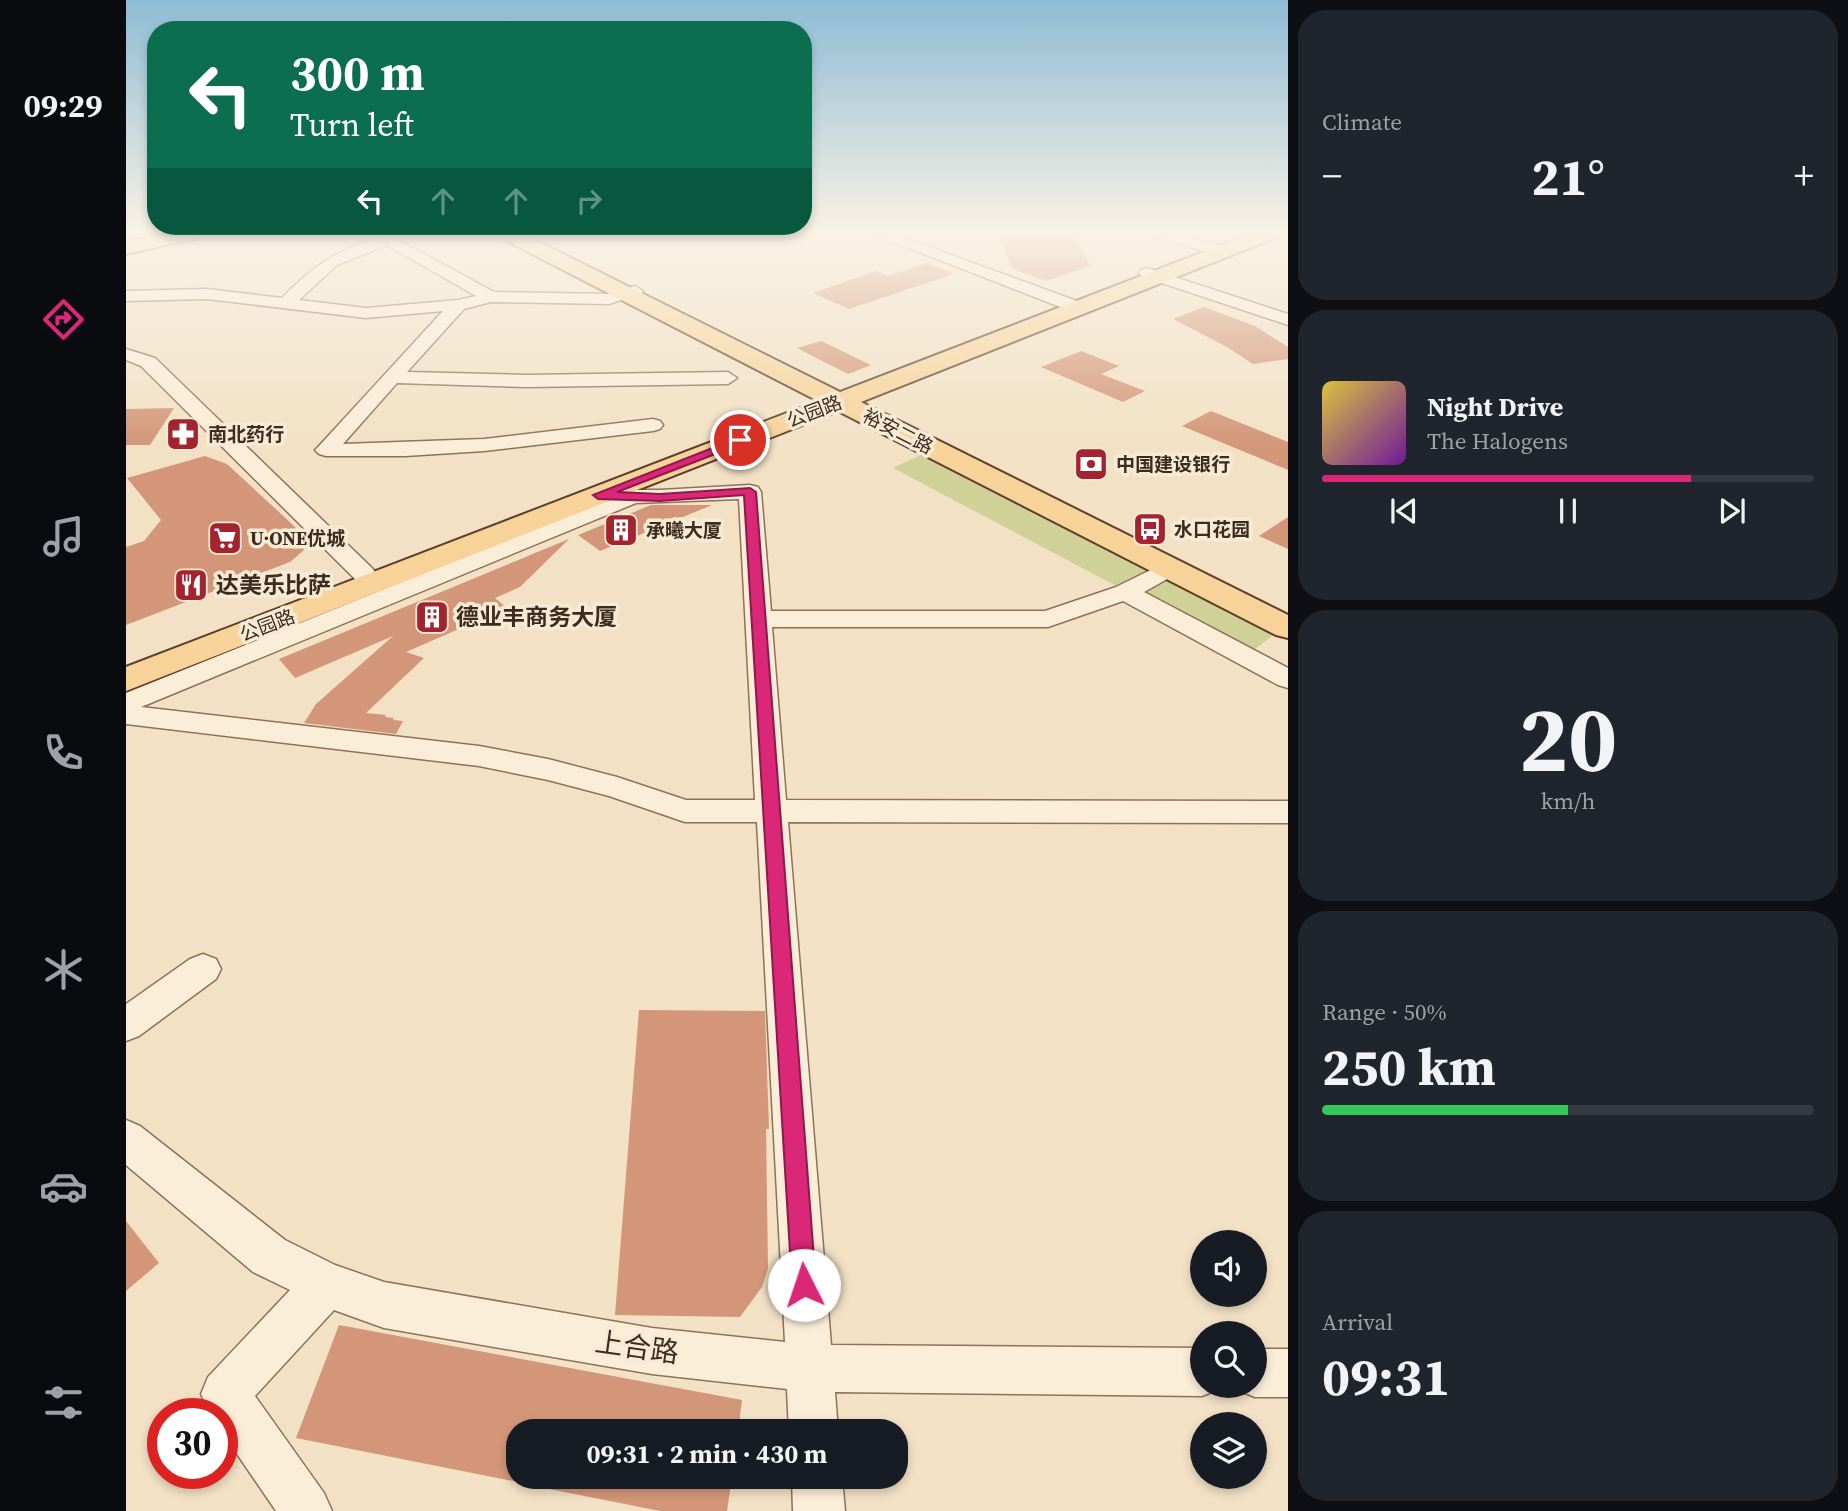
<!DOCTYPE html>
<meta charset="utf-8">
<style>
body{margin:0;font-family:"Source Serif 4","Noto Sans SC",serif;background:#20242c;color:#f1f3f6;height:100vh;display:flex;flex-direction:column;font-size:26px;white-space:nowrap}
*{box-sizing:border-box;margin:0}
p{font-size:23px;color:#9ea1a6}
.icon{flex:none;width:38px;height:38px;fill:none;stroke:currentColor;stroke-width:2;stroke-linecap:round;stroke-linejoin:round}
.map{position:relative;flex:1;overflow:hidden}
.drawer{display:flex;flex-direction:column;gap:10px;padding:10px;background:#0d0f14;width:560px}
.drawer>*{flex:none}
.hud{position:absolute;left:21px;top:21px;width:665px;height:214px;border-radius:28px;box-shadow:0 4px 10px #0003;background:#0b6e4f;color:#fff;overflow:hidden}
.controls{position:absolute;left:1064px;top:1230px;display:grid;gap:14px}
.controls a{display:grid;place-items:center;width:77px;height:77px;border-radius:50%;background:#171b24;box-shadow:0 4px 10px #0003;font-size:35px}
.speed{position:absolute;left:21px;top:1398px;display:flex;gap:14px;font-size:35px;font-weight:700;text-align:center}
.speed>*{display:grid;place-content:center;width:91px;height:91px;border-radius:50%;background:#171b24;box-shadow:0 4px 10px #0003;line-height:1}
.speed .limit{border:10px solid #d22;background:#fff;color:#111}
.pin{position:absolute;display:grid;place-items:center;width:60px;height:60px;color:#fff;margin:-30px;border:4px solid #fff;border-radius:50%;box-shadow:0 2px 7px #0007}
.me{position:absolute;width:77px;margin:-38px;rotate:356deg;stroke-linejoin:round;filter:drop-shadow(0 0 5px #0008)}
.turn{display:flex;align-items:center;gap:24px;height:147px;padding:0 28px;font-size:32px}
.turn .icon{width:91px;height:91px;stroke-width:2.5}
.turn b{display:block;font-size:49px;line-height:60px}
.lanes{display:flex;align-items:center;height:66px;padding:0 28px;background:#0003;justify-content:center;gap:35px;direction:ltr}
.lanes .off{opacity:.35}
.big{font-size:52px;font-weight:700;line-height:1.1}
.drawer .widget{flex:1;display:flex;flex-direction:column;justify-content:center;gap:10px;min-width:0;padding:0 24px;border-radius:28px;background:#20242c}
.drawer .dial{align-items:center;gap:0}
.dial b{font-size:91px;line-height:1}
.song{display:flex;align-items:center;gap:21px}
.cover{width:84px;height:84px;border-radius:10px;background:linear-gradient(135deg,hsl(50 70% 55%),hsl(280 70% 35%))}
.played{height:7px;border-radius:4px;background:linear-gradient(90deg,#db2777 75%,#363941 75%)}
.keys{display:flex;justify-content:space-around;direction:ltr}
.heat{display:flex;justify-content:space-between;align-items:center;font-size:38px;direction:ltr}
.charge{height:10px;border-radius:5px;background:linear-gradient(90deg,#34c759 50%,#363941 0)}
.trip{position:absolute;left:380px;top:1419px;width:402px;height:70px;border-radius:28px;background:#171b24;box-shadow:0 4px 10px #0003;font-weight:700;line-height:70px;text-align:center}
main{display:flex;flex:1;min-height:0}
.tabs{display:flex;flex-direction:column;width:126px;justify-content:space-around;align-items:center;background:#090b0e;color:#9ea1a6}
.tabs .icon{width:49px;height:49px}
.tabs .current{color:#db2777}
.tabs b{font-size:32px;color:#f1f3f6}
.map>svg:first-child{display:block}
.green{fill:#cfd197}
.building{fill:#d39678}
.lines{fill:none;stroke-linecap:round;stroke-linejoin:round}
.minor-casing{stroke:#8e7159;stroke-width:3}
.major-casing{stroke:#5c3f2d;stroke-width:4}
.minor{fill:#fbeed9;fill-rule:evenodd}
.major{fill:#f7d39a;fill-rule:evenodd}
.route{fill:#db2777;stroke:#8e194d;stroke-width:2}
.labels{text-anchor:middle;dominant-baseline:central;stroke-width:7;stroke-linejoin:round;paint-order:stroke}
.far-street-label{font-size:19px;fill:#3d2b1e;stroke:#f8ebd5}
.far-poi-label{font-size:19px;font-weight:bold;fill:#3d2b1e;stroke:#f8ebd5;text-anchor:start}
.poi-label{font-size:23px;font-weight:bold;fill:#3d2b1e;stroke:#f8ebd5;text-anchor:start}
.near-street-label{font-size:28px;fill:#3d2b1e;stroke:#f8ebd5}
</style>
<main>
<nav class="tabs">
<b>09:29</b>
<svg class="icon current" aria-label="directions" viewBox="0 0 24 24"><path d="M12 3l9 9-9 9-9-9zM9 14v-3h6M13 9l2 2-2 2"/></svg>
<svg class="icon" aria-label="music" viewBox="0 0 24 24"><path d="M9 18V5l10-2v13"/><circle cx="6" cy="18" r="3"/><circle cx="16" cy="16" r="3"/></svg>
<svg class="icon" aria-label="phone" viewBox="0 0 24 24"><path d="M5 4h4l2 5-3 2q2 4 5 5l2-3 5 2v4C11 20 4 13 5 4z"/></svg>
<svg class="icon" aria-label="climate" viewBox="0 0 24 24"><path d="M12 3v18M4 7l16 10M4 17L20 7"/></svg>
<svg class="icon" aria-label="car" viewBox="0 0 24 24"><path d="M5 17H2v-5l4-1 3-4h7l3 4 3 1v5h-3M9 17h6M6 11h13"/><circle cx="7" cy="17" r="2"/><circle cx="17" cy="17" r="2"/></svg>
<svg class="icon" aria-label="filters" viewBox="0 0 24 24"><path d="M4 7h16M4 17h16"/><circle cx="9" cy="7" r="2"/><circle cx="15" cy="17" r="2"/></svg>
</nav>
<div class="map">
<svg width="1162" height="1511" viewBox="0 0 1162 1511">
<rect width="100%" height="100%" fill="#f2e1c5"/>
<polygon class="green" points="803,451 1157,628 1121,655 767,468"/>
<g class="building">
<polygon points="872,234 948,235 965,266 920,281 886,269"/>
<polygon points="801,263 828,274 723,309 687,293 750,271 762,276"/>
<polygon points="1078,307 1129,326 1162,347 1162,359 1127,364 1101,347 1047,319"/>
<polygon points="695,341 745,365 722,374 671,348"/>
<polygon points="955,351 993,366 975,374 1019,391 997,402 915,367"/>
<polygon points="48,408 24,445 0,445 0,409"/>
<polygon points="1085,411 1162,442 1162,470 1056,426"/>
<polygon points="79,456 101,464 167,525 182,542 177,551 164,562 0,625 0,547 18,541 35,520 1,478"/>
<polygon points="525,505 586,505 474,551 452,535"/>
<polygon points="1162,517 1162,549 1133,536"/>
<polygon points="443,539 394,587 369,598 381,608 280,652 298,658 240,713 260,715 259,717 268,718 267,720 277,721 270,734 178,723 190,704 267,636 169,678 153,659"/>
<polygon points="513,1010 639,1011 643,1129 640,1129 642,1268 636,1287 614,1317 489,1315"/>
<polygon points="0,1221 33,1263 0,1291"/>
<polygon points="213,1325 616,1400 612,1432 392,1432 392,1482 170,1438"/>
<polygon points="408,1477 606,1477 601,1511 534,1511 408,1486"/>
</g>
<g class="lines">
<g class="minor-casing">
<g id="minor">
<polygon points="747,234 768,234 959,304 961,308 959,312 947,312"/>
<polygon points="1031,234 1054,234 1101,249 1104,252 1096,257 1033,237"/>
<path d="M263 235 368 292 482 294 509 286 517 291 515 294 483 304 365 302 338 309 281 372 400 375 602 372 611 378 602 384 400 387 271 383 217 444 358 439 527 419 534 421 537 425 534 429 527 431 358 451 279 456H200L193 454 189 450 193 446 317 311 240 318 81 299 0 301V291L81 289 156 298C190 263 215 247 263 235ZM261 245 350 296 332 300 240 308 173 300 211 265Z"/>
<polygon points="1021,268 1162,314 1162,325 1015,276 1013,273 1015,270"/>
<polygon points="0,349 29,358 247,569 250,574 247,579 238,581 229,579 15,366 0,360"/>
<path d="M624 485 632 487 635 492 645 611H919L990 587 1043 561 1052 563 1055 568 1052 573 1018 592 1162 668V688L1152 685 997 601 922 627H646L660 800 1162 801V823L662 822 705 1345 1076 1348V1386H1094L1093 1389 1076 1396 709 1392 712 1432H663L661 1389 526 1374 258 1328 208 1310 129 1396 198 1493 206 1511H150L96 1432V1414H84L75 1394 82 1377 164 1290 127 1272 0 1165V1120L14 1126 159 1240 209 1265 258 1282 526 1328 659 1342 631 822H559L483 796 422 780 353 766 0 724V693L475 502 464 500 461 495 464 490H534ZM613 499 629 800H560L491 777 422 759 353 746 15 707 510 503Z"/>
<polygon points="77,954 90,959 95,969 90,979 13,1036 0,1041 0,1004 64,959"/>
<polygon points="1129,1349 1162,1349 1162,1397 1129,1397 1112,1390 1111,1386 1129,1386"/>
<polygon points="666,1477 716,1477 719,1511 667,1511"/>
</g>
</g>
<g class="major-casing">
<g id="major">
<polygon points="37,234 74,234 72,238 0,254 0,242"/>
<polygon points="373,234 397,234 714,392 1124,234 1151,234 1149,238 735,402 1162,615 1162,638 1150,635 712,411 0,691 0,667 692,401 375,238"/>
</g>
</g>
<use href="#minor" class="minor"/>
<use href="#major" class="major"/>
</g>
<linearGradient id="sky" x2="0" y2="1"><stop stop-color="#8ebbd5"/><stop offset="0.52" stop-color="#f9f2e5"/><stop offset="1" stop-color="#f9f2e5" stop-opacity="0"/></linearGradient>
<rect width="1162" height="446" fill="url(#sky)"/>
<polygon class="route" points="614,437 619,440 618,443 491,492 534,494 624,488 630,492 690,1285 687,1293 678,1297 670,1293 666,1285 618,495 534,501 472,499 467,495"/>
<defs>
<g id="pharmacy-square" transform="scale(1.75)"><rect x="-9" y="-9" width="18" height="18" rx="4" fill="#a2242f" stroke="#f8ebd5"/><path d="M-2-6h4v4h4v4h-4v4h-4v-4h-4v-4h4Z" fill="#fff"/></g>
<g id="bank-square" transform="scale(1.75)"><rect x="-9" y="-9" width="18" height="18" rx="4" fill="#a2242f" stroke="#f8ebd5"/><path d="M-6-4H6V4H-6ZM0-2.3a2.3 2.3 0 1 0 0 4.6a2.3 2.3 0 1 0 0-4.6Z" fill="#fff"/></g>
<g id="bus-square" transform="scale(1.75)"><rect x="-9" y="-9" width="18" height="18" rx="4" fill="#a2242f" stroke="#f8ebd5"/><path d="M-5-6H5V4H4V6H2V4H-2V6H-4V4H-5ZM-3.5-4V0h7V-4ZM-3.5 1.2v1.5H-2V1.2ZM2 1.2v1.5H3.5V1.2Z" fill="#fff"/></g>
<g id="building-square" transform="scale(1.75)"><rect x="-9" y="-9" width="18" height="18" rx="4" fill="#a2242f" stroke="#f8ebd5"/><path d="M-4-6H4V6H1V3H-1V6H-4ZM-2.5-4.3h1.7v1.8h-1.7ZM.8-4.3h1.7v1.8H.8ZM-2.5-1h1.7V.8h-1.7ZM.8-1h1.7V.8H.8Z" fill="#fff"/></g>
<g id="supermarket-square" transform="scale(1.75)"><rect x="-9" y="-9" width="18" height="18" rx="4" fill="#a2242f" stroke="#f8ebd5"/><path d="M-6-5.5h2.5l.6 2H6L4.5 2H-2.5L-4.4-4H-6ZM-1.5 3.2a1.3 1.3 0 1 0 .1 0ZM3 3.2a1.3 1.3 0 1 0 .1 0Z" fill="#fff"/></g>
<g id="restaurant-square" transform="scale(1.75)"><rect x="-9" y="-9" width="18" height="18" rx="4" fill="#a2242f" stroke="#f8ebd5"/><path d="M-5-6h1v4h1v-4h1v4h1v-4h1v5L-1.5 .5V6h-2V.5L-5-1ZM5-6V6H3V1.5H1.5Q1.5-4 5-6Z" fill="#fff"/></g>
</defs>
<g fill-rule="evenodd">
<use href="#pharmacy-square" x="57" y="434"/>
<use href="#bank-square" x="965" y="464"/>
<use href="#bus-square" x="1024" y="529"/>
<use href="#building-square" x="495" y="530"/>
<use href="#supermarket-square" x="99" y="538"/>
<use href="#restaurant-square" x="65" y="585"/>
<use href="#building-square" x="306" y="617"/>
</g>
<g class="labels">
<g class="far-street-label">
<text transform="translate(688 411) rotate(-21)">公园路</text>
<text transform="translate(772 431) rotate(27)">裕安二路</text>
<text transform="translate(141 625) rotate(-21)">公园路</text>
</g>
<g class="far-poi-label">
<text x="82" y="434">南北药行</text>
<text x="990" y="464">中国建设银行</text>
<text x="1048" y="529">水口花园</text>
<text x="520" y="530">承曦大厦</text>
<text x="124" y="538">U·ONE优城</text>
</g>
<g class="poi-label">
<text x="90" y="585">达美乐比萨</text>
<text x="330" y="617">德业丰商务大厦</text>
</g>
<g class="near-street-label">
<text transform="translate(511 1347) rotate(8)">上合路</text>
</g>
</g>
</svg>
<div class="controls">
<a><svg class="icon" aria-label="sound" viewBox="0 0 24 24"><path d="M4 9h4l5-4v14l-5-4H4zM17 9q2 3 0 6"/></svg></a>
<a><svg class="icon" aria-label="search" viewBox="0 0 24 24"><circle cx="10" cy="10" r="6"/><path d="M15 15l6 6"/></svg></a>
<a><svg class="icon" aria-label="layers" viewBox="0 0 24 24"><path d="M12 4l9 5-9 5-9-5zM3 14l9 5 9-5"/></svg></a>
</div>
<div class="speed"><div class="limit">30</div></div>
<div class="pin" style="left:614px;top:440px;background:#d93025"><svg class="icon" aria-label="arrive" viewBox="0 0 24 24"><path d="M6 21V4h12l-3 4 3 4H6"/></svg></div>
<svg class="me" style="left:678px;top:1285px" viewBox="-20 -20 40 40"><circle r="19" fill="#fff"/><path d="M0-13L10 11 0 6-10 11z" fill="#db2777"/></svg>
<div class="trip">09:31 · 2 min · 430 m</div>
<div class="hud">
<div class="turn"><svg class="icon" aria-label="left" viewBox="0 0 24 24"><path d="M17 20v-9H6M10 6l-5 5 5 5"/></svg><div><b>300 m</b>Turn left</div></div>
<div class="lanes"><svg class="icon" aria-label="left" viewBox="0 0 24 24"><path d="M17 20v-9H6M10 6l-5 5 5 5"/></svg><svg class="icon off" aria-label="ahead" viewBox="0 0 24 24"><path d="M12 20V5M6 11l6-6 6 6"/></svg><svg class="icon off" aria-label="ahead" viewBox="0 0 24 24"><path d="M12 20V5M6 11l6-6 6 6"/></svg><svg class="icon off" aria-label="right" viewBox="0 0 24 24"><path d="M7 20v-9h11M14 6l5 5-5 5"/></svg></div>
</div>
</div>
<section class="drawer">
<div class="widget"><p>Climate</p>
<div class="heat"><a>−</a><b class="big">21°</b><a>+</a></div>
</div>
<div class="widget">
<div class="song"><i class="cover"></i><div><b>Night Drive</b><p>The Halogens</p></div></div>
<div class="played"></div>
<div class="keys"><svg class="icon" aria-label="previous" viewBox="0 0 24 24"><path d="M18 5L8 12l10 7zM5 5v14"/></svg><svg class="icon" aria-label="pause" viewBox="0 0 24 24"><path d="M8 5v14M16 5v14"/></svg><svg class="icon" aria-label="next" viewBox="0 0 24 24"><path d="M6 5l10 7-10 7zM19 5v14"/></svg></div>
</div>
<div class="widget dial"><b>20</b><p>km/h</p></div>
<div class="widget"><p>Range · 50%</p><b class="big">250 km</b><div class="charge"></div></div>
<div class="widget"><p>Arrival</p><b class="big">09:31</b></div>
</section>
</main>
